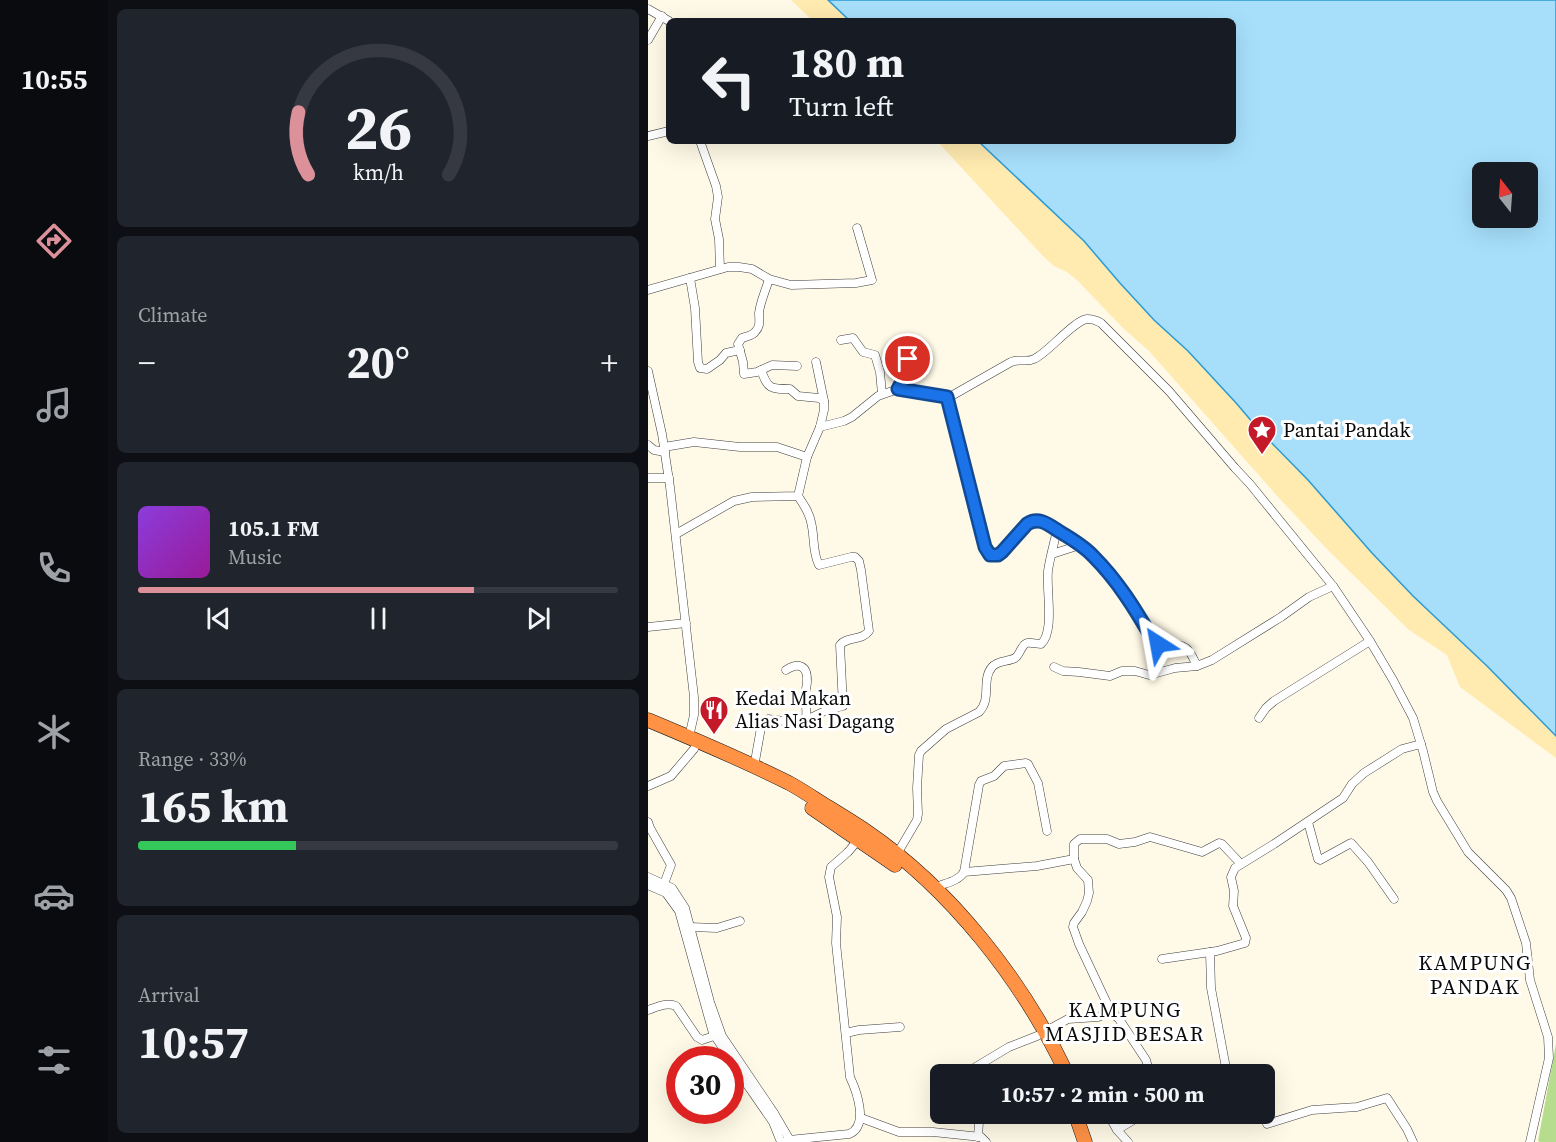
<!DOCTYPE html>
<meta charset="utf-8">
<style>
body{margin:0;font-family:"Source Serif 4",serif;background:#20242c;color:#f1f3f6;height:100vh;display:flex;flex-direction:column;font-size:22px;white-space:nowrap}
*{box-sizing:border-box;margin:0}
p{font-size:20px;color:#9ea1a6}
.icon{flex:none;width:33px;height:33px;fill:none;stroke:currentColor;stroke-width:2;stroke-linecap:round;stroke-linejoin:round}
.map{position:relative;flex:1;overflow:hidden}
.panel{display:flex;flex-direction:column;gap:9px;padding:9px;background:#0d0f14;width:540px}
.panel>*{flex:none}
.guide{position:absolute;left:18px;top:18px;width:570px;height:126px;border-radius:9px;box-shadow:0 6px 24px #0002;background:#171b24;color:#f1f3f6;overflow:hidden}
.needle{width:39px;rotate:343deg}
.buttons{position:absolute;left:824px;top:162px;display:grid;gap:12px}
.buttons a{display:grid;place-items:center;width:66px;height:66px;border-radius:9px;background:#171b24;box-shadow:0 6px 24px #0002;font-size:30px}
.speed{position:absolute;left:18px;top:1046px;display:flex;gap:12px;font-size:30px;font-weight:700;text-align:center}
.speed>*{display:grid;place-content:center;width:78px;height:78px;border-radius:50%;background:#171b24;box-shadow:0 6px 24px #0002;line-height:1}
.speed .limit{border:9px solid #d22;background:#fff;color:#111}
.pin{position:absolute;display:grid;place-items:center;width:51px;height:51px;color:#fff;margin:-26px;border:3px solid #fff;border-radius:50%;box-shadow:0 2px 6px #0007}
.me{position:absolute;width:66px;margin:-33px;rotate:326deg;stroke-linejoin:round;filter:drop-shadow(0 0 4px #0008)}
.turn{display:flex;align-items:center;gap:21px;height:126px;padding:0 24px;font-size:27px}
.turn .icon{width:78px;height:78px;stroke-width:2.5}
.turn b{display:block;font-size:42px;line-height:51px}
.big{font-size:45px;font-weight:700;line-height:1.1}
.panel .card{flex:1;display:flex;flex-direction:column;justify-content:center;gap:9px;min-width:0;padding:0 21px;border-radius:9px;background:#20242c}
.panel .dial{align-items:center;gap:0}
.dial svg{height:156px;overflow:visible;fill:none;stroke:#363941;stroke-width:7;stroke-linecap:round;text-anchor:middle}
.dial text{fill:#f1f3f6;stroke:none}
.song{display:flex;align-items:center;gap:18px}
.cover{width:72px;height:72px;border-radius:9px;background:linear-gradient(135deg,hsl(270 70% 55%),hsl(300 70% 35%))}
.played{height:6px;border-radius:3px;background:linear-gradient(90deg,#dc919a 70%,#363941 70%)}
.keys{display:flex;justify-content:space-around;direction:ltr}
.heat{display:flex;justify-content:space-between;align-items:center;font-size:33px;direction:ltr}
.charge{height:9px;border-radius:4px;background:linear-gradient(90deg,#34c759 33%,#363941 0)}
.trip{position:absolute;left:282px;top:1064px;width:345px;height:60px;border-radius:9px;background:#171b24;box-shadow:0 6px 24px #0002;font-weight:700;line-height:60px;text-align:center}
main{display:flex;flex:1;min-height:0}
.tabs{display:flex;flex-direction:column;width:108px;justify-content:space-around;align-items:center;background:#090b0e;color:#9ea1a6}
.tabs .icon{width:42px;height:42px}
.tabs .selected{color:#dc919a}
.tabs b{font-size:27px;color:#f1f3f6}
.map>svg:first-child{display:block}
.forest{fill:#b5dd8d}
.sand{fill:#ffeaaf}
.water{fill:#a7dffb;stroke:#299ad7;stroke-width:1.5;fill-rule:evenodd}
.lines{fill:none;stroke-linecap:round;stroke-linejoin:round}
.street-casing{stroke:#3d3d3d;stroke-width:9}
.highway-casing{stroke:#1b1b1b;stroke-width:15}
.street{stroke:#fff;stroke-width:8}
.highway{stroke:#ff9245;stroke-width:14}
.route-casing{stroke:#114b97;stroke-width:15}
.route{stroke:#1a73e8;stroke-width:10}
.labels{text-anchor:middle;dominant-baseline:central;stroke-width:6;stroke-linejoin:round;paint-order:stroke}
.poi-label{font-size:20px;fill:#0a0a0a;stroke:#fff;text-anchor:start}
.neighbourhood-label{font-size:21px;letter-spacing:1.5px;fill:#0a0a0a;stroke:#fff}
</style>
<main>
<nav class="tabs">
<b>10:55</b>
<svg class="icon selected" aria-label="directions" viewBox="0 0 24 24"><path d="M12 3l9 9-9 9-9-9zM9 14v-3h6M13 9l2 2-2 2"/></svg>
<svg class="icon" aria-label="music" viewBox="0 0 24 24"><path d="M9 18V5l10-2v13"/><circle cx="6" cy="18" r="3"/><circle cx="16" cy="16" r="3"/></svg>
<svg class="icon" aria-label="phone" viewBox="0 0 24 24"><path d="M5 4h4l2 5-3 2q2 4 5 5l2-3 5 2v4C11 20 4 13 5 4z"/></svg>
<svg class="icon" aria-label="climate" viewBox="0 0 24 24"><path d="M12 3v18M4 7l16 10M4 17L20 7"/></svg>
<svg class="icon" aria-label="car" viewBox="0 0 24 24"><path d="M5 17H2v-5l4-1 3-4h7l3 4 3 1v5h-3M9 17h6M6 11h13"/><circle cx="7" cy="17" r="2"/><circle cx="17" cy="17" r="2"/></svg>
<svg class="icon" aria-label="filters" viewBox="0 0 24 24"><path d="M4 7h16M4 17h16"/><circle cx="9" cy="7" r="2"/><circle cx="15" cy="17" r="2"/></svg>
</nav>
<section class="panel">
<div class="card dial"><svg viewBox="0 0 100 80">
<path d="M14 69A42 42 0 1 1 86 69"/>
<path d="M14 69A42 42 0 0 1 9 37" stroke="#dc919a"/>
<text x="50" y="56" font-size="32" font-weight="700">26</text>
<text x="50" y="72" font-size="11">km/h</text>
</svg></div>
<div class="card"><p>Climate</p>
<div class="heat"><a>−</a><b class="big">20°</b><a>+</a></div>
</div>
<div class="card">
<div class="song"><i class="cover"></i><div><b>105.1 FM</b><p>Music</p></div></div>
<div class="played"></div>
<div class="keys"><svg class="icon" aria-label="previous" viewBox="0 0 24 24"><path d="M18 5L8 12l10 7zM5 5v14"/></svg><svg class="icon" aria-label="pause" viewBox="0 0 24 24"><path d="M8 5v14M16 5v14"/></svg><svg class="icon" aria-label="next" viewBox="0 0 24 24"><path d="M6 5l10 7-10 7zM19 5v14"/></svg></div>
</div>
<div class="card"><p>Range · 33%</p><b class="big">165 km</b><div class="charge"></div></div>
<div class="card"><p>Arrival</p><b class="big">10:57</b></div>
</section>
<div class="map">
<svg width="908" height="1142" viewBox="0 0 908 1142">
<rect width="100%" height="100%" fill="#fff9e7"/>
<polygon class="forest" points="908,1044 908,1142 892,1142 890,1141"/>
<g class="sand">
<polygon points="143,0 180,0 202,21 165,21"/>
<polygon points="289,141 330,141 436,241 471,282 506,320 540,351 589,404 611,430 660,480 724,553 765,596 839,666 908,736 908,758 812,687 799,655 761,630 679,549 631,498 501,351 474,327 430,281 419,272 406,266 395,256"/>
</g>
<path class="water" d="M180 0H908V736L839 666 765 596 724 553 660 480 611 430 589 404 540 351 506 320 471 282 436 241 330 141H585V21H202ZM834 172H879V218H834Z"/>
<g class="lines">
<g class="street-casing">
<g id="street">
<polyline points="0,9 21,21"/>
<polyline points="0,40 14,16"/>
<polyline points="0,136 21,131"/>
<polyline points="52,141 68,186 70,197 67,219 71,239 72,269"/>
<polyline points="42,278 47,308 50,362 52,368 59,369 72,360 78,353 92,350"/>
<path d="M121 279C118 290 112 302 111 313 111 320 113 326 107 332 104 336 99 336 94 338L90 344 95 362 96 374 109 372 124 365 149 366"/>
<polyline points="0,290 80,267 91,267 104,269 121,279 143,285 208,283 224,280 209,228"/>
<polyline points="193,340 205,338 215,352 227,355 232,372 234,394"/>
<path d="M113 370C120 389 122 389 142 389L150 396 171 398 176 401"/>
<polyline points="0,371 14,434 22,487 46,697 46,715 41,737"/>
<path d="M250 389C262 372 262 365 256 346"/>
<path d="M299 397 337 547 342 555H349L354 552 379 524C391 516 401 525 412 532 423 539 435 546 445 556 472 581 487 613 507 643 516 646 530 642 538 648 543 652 546 660 549 666"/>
<path d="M172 427 196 421 204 417 230 396 250 389 294 397 305 395 363 362C372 358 378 363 386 359 401 352 425 321 439 319 444 319 448 320 453 323L521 391 587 468 602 484 685 586 722 641 745 680 765 718 775 751 785 792 789 801 820 852 858 890 863 898 878 943 882 980 900 1037 901 1058 882 1142"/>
<polyline points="0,445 6,450 17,452"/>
<polyline points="16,447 46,442 92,447 129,447 159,457"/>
<polyline points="0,478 21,478"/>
<polyline points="28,534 86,501 104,497 150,496 159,457 172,427 176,410 176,401 168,362"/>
<polyline points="404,554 432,545"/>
<polyline points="0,627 38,623"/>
<polyline points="406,667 415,671 431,672 462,676 474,671 487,671 501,675 505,674 527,668 549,666 564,660 633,617 661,597 685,586"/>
<path d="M138 670C150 662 160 665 159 682 159 686 157 691 157 696 158 705 159 711 158 720"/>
<polyline points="611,718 618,708 626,701 722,641"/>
<path d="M106 767 114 722 120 719 136 721 158 720 179 710 195 706 192 645C199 636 214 641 221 631L213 570 211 561 207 557H203L171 565C164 552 167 537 163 522 161 512 156 505 150 496"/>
<polyline points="0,786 23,776 46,749"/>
<polyline points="0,822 2,828 23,865 16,884"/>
<polyline points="660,822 670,859 672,860 703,843 720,862 746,899"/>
<path d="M249 854 269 820 270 814 269 788 271 755 273 751 298 729 331 712C344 699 333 680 344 667 350 660 360 662 367 658 372 655 373 645 379 643 382 642 389 644 393 644 407 632 398 590 400 571 402 557 406 544 409 530"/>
<polyline points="426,859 429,868 440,880 441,893 439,901 434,912 426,923 425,927 431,944 463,1012 471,1019 498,1060 502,1074"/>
<polyline points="316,872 331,785 333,781 346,776 356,766 378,763 380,764 390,783 399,831"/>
<polyline points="0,877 24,888 37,908 62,1002 74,1036 126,1113 143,1142"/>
<polyline points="0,885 18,893 31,911 65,1033 82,1059"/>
<path d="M286 888C296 883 310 882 316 872L389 866 426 859V844L432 839H459L471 844 487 842 502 837 554 852 571 843 574 844 593 864"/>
<polyline points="42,927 69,928 92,921"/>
<polyline points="562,952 563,988 578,1068 578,1074"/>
<polyline points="514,959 569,951 597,943 598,938 585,906 586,891 583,877 587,868 626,844 695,798 704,784 716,773 754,749 773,744"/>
<path d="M0 1010C9 1007 19 1002 28 1006L49 1037 54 1040 66 1036"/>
<polyline points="396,1032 420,1019 450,1017 463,1012"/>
<polyline points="198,1033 211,1030 252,1027"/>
<polyline points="82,1060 125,1122 133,1142"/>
<polyline points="318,1074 321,1071 361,1047 389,1036"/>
<polyline points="328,1113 331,1122 330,1137"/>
<polyline points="460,1114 469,1130 480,1142"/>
<polyline points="213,1118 251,1132 285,1132 333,1137 338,1142"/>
<polyline points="619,1124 664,1110 709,1107 739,1098 759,1129 765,1142"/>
<polyline points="469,1130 497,1113"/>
<path d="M136 1142 141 1140 201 1134C221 1126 209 1092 202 1077L188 943 189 917 181 877 183 867 200 852 211 839"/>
</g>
</g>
<g class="highway-casing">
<g id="highway">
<path d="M0 720C48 740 95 760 141 783 154 790 167 799 180 807 193 815 206 823 218 831 303 889 375 981 419 1074"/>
<polyline points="164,808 247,865"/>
<polyline points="427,1113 437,1142"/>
</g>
</g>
<use href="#street" class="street"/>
<use href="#highway" class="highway"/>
</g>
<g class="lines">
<g class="route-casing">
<path id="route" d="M260 359 259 373 250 389 299 397 337 547 342 555H350L354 552 379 524C391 516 401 525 412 532 424 539 437 547 446 557 470 581 487 609 504 638L510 644"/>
</g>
<use href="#route" class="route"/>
</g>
<defs>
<g id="sight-pin" transform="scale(1.5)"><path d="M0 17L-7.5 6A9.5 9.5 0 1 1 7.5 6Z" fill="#c31929" stroke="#fff"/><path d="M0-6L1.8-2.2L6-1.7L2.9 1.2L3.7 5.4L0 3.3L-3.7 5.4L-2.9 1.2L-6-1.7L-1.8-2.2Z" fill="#fff"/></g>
<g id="restaurant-pin" transform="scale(1.5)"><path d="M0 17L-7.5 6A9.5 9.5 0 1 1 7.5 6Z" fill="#c31929" stroke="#fff"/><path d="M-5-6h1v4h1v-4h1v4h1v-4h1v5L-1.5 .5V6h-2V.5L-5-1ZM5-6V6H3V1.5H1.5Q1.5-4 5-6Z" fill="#fff"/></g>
</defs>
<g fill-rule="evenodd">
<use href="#sight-pin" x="614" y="430"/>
<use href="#restaurant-pin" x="66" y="710"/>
</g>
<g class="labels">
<g class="poi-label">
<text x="635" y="430">Pantai Pandak</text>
<text x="87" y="698">Kedai Makan<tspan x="87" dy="23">Alias Nasi Dagang</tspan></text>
</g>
<g class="neighbourhood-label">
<text x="827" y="962">KAMPUNG<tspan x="827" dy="24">PANDAK</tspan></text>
<text x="477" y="1009">KAMPUNG<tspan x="477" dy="24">MASJID BESAR</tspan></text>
</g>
</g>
</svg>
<div class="buttons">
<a><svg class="needle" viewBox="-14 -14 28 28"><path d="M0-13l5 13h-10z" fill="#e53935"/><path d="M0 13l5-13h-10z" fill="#9ea1a6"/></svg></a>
</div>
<div class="speed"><div class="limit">30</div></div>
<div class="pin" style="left:260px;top:359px;background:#d93025"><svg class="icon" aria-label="arrive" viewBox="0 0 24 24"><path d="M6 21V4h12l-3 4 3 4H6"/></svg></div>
<svg class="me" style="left:510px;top:644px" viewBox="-20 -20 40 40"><path d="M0-17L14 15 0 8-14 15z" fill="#1a73e8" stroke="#fff" stroke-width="4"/></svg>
<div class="trip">10:57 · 2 min · 500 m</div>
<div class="guide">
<div class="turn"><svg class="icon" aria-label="left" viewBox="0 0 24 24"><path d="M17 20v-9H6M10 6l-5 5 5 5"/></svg><div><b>180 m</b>Turn left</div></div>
</div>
</div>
</main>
